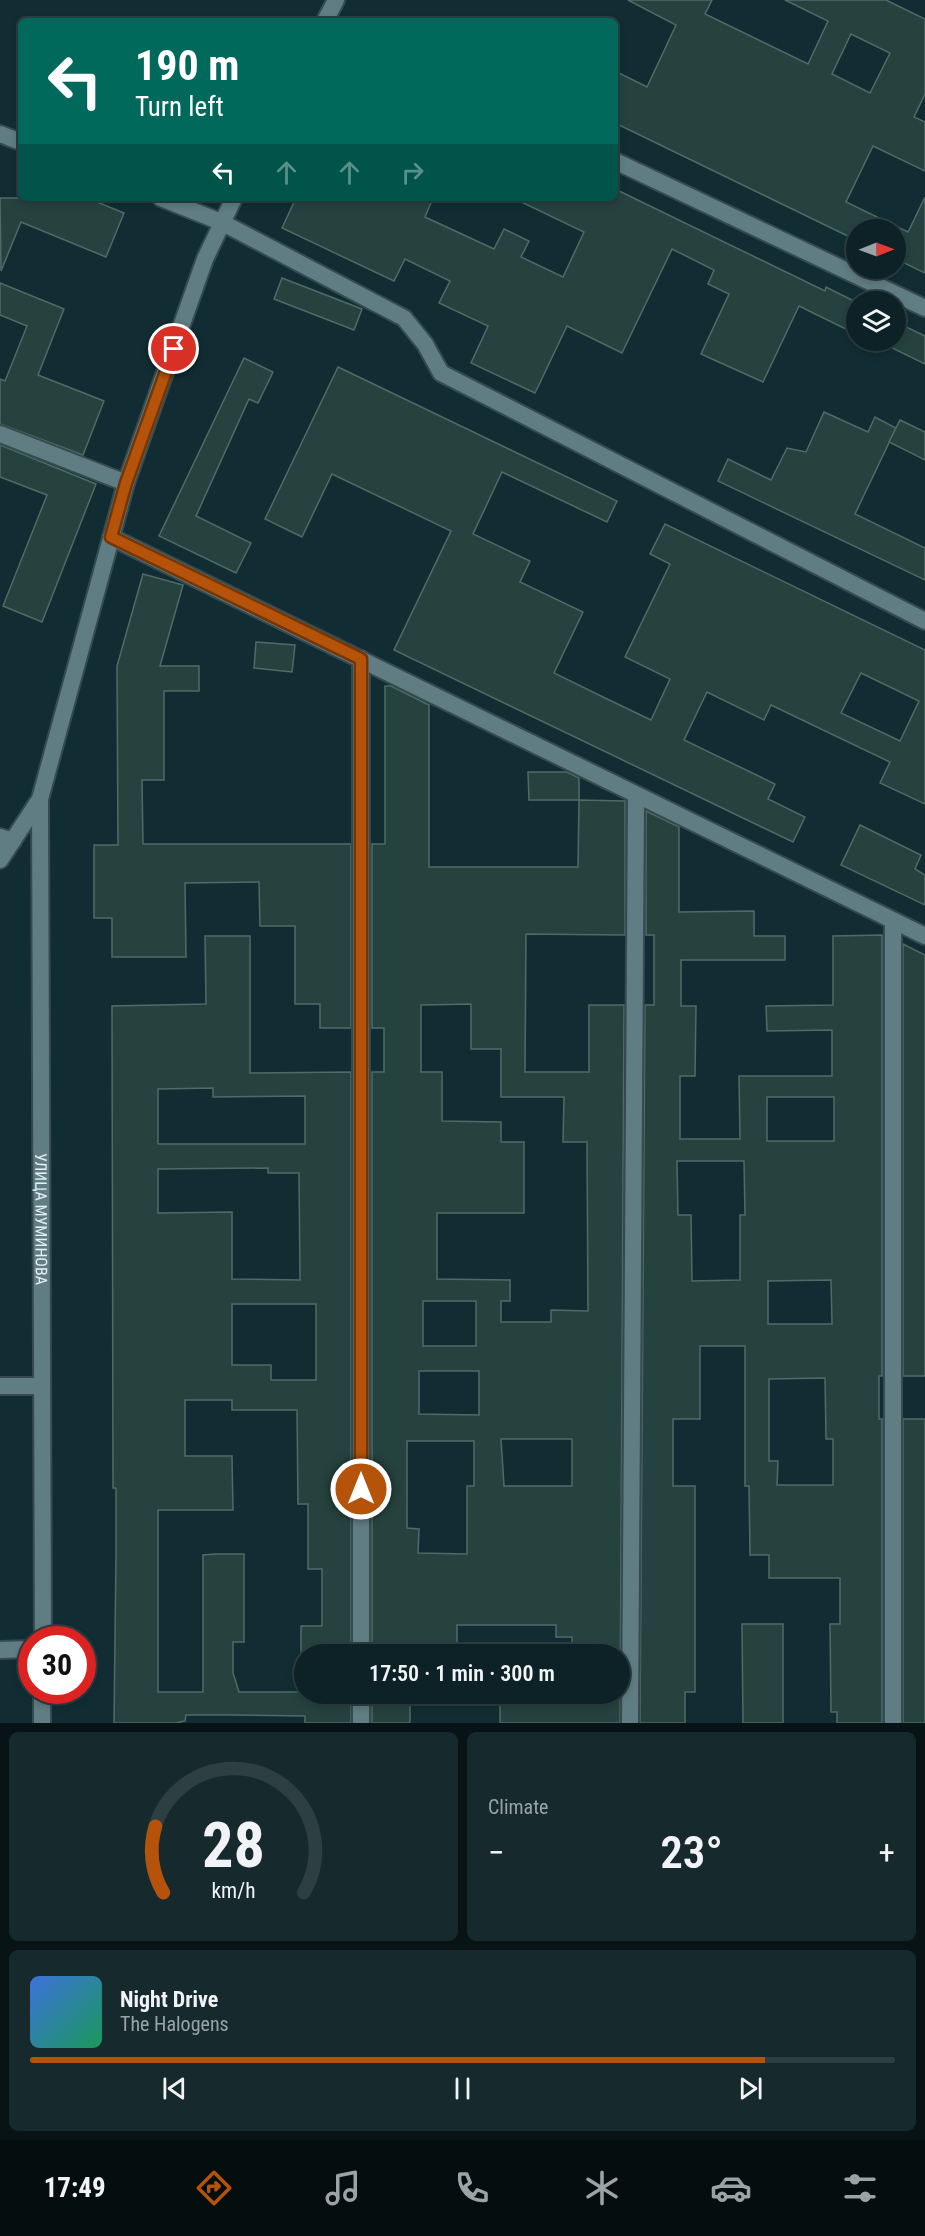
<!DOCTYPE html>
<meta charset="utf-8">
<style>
body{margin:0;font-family:"Roboto Condensed",sans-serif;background:#162a2e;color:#f1f3f6;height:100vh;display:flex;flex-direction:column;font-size:22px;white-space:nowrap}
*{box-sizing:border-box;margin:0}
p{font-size:20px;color:#9aa4a7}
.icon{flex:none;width:33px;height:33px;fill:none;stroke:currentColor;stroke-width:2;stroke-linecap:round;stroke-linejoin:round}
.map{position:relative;height:1723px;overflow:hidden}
.sheet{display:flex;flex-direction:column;gap:9px;padding:9px;background:#071315;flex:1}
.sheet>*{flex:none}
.guide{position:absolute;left:18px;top:18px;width:600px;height:183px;border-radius:9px;box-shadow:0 3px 9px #0003,0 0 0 2px #2d3f43;background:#00695c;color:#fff;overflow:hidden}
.needle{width:39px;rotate:89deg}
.fabs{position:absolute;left:846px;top:219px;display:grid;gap:12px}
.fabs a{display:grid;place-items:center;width:60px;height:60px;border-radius:50%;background:#0d2226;box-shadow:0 3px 9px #0003,0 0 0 2px #2d3f43;font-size:30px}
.speed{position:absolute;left:18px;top:1626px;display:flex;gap:12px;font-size:30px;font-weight:700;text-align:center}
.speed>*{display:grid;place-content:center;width:78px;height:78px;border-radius:50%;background:#0d2226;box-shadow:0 3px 9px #0003,0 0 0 2px #2d3f43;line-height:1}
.speed .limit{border:9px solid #d22;background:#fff;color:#111}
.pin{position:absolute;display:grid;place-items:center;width:51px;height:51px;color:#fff;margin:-26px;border:3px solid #fff;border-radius:50%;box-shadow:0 2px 6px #0007}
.me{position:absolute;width:66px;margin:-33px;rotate:0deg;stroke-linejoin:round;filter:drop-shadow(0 0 4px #0008)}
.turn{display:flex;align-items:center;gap:21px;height:126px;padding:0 18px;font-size:27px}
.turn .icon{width:78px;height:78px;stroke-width:2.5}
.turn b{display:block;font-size:42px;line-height:51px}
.lanes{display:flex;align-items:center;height:57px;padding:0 18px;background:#0003;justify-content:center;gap:30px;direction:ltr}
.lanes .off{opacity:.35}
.big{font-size:45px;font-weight:600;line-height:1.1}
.sheet .card{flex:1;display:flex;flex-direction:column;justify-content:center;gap:9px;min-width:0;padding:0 21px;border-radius:9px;background:#162a2e}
.sheet .dial{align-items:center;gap:0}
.dial svg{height:156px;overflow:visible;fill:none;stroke:#2d3f43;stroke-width:7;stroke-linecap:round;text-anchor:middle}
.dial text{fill:#f1f3f6;stroke:none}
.song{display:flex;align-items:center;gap:18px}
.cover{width:72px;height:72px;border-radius:9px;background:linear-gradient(135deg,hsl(220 70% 55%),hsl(150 70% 35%))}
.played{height:6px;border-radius:3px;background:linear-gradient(90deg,#b45309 85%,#2d3f43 85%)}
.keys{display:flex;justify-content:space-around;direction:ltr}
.heat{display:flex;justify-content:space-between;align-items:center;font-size:33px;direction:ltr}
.sheet .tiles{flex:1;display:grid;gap:9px;grid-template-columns:1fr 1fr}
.card:last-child{grid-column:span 2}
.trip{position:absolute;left:294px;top:1644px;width:336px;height:60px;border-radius:30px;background:#0d2226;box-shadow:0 3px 9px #0003,0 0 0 2px #2d3f43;font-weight:600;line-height:60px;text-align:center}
.dock{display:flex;height:96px;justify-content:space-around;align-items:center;background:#050e0f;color:#9aa4a7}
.dock .icon{width:42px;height:42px}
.dock .active{color:#b45309}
.dock b{font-size:27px;color:#f1f3f6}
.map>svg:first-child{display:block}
.building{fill:#26423e;stroke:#4e6c67;stroke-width:1.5;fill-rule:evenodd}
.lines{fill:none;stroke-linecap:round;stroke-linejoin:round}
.minor-casing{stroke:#364a4f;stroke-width:20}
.tertiary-casing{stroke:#364a4f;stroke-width:20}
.minor{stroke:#607d83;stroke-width:16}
.tertiary{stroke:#607d83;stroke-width:16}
.route-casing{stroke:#753606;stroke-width:15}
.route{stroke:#b45309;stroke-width:10}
.labels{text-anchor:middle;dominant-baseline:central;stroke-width:6;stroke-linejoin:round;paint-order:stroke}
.street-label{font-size:16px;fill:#e2f2f6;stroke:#112d33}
</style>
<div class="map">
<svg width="925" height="1723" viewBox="0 0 925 1723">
<rect width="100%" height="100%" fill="#112d33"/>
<g class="building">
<path d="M628 0H712L705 14 808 64 828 21 785 0H886L925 19V94L914 117 925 122V171L873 146 846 202 908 232 925 197V273L896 259V230H856V240L615 123V71L647 87 676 25ZM851 34 890 53 870 93 832 74Z"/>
<polygon points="615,189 825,291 826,287 856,302 856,334 799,306 763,382 712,359 701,354 729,294 708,284 714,270 672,249 622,353 567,326 535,393 471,363 488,326 439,303 450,281 405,259 394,281 282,228 296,198 433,198 425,217 494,249 504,229 529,241 521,257 563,277 584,232 513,198 615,198"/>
<polygon points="0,198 87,198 124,213 106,257 21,222 1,271"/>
<polygon points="282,278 362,309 354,330 274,299"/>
<polygon points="0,283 64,309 38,375 104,401 83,455 0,424 0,379 5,381 27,326 0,315"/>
<polygon points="896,322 925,336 925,364 876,340 896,340"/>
<polygon points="244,358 273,372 258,403 249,399 196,516 251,543 236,573 159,536"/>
<path d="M338 367 617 501 607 522 502 472 473 534 530 561 520 582 583 612 554 673 605 698 651 720 670 679 625 657 670 564 650 554 665 524 925 650V804L880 783 890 762 771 705 764 720 707 692 684 740 775 784 768 799 805 817 793 842 394 650 451 531 332 474 302 537 265 519ZM861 673 919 701 900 741 841 713Z"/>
<polygon points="824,412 868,432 875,417 896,428 855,514 925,548 925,580 718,481 728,459 771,480 787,448 806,452"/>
<polygon points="900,420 925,432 925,460 889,442"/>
<polygon points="0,445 96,484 42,622 3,606 47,495 0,477"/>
<polygon points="143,574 183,585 160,666 199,666 199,691 164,691 164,780 142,780 143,844 351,844 351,1028 320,1028 320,1004 295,1004 295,926 260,926 259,882 185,883 186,957 112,957 112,918 94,918 94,845 118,845 117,666"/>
<polygon points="256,642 295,645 292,672 254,668"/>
<path d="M385 686H391L429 705V867H578L579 800 625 801V935L526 934 525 1072H589V1005H624L620 1723H500V1694H620V1654H572V1637H556V1625H457V1649H372V1072H384V1028H372V844H385ZM471 1004V1049H501V1097H564L563 1142H587L588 1311 551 1310V1322H501V1301H510V1280L437 1279V1213H524V1142H501V1122L442 1121V1072H421V1005ZM423 1301H476V1346H423ZM419 1371H479V1415L419 1414ZM501 1439H572V1486H504ZM407 1441H474V1486H467V1554L418 1553 419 1529 407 1528Z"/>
<polygon points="528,772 567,772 579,778 579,800 529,800"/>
<path d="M646 811 679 827V912L754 911V936H785V960H681V1006H696L695 1076H680V1139H740L739 1076H832V1030L767 1031 766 1006 833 1005V936L882 935V1376H879V1419H882V1723H837V1712H831L830 1624H840V1578H769V1555H750L749 1486H745V1346H700V1419H673V1486H695V1692H685V1723H640L645 1005H654V935H646ZM767 1097H834V1141H767ZM677 1161H744L745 1215H740V1280L692 1281 691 1215H678ZM831 1280 832 1324H768V1281ZM825 1378 826 1439H833V1485H777L778 1461H769V1379Z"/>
<polygon points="860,825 921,855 915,869 925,875 925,905 841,865"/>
<path d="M205 936H250V1073L351 1072V1649H346V1654H304V1694H351V1723H305V1716L233 1715H186L185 1721 176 1723H114L116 1555V1488H113L112 1006 206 1004ZM213 1088V1097L305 1096V1144H158V1089ZM268 1168V1173H299L300 1280 232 1279V1212L158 1213V1169ZM232 1304H316V1380H271V1365H232ZM185 1400H232V1410H297L298 1504H308V1569H322V1626H301V1692H239L233 1673V1642H244V1554H216L203 1555V1692H158V1510H233L232 1456H185Z"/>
<polygon points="903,944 925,955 925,1376 903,1376"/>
<rect x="903" y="1419" width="22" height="304"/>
<polygon points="742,1624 783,1624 783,1723 743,1723"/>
<rect x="372" y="1694" width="38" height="29"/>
</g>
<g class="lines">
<g class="minor-casing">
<g id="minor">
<polyline points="0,134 21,142"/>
<polyline points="615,161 925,308"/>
<polyline points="161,198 221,222 404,318 425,344 441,373 925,621"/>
<polyline points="0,434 126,483"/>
<polyline points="111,537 925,936"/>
<polyline points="361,659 361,1654"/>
<path id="s1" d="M40 799 43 1640"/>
<polyline points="0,837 13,841"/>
<polyline points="0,1386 42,1386"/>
<polyline points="0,1650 32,1649"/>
<polyline points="361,1694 361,1723"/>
<polyline points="42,1723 42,1690"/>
<polyline points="630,1723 636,795"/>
<polyline points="893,1723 893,921"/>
</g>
</g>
<g class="tertiary-casing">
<g id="tertiary">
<polyline points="325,21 336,0"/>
<polyline points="0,860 40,799 126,483 205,259 234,198"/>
</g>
</g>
<use href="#minor" class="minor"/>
<use href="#tertiary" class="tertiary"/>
</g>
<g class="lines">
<g class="route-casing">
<polyline id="route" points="174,349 126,483 111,537 361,659 361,1489"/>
</g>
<use href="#route" class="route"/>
</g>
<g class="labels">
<g class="street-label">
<text stroke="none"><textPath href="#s1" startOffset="420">УЛИЦА МУМИНОВА</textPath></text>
</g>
</g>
</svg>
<div class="fabs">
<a><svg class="needle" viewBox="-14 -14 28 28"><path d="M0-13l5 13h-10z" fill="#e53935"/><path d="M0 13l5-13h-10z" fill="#9aa4a7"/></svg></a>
<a><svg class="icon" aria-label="layers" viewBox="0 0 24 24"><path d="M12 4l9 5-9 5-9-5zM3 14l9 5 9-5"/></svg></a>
</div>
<div class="speed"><div class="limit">30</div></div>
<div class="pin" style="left:174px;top:349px;background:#d93025"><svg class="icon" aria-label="arrive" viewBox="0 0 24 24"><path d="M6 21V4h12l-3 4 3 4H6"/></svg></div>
<svg class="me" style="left:361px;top:1489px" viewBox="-20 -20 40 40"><circle r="17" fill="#b45309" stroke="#fff" stroke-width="3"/><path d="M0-11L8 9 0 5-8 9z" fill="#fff"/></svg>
<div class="trip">17:50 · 1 min · 300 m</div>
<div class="guide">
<div class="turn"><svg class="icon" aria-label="left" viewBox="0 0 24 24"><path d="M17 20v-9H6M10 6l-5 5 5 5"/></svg><div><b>190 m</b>Turn left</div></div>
<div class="lanes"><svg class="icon" aria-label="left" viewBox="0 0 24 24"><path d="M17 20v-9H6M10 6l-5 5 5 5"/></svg><svg class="icon off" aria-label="ahead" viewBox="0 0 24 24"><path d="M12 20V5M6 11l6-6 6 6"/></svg><svg class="icon off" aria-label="ahead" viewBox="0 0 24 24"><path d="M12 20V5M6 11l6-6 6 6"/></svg><svg class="icon off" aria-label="right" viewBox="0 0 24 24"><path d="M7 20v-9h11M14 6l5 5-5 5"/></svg></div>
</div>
</div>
<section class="sheet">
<div class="tiles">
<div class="card dial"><svg viewBox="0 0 100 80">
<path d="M14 69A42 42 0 1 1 86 69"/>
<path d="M14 69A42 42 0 0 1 10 35" stroke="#b45309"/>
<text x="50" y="56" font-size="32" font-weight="700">28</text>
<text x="50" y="72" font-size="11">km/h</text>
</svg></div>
<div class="card"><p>Climate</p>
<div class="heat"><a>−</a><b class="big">23°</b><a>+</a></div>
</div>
<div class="card">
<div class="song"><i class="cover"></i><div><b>Night Drive</b><p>The Halogens</p></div></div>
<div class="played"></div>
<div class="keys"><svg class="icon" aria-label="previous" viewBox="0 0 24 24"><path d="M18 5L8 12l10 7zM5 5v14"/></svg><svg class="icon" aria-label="pause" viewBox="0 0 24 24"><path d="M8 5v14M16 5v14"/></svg><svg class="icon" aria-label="next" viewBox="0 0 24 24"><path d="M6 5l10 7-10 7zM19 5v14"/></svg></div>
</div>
</div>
</section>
<nav class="dock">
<b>17:49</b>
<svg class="icon active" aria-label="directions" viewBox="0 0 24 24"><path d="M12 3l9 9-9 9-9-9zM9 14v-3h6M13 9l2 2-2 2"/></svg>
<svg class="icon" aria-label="music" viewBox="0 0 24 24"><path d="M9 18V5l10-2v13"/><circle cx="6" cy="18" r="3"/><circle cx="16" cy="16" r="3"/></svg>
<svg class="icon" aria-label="phone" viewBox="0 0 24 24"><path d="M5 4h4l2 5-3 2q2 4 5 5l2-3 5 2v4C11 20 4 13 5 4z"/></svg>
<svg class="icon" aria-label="climate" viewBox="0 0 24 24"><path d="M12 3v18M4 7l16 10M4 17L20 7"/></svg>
<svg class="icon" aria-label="car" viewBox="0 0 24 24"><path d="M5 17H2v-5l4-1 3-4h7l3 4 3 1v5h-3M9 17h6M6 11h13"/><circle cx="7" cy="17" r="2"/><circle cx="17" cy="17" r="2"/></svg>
<svg class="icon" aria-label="filters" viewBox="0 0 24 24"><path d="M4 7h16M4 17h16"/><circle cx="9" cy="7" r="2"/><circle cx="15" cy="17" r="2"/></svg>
</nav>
